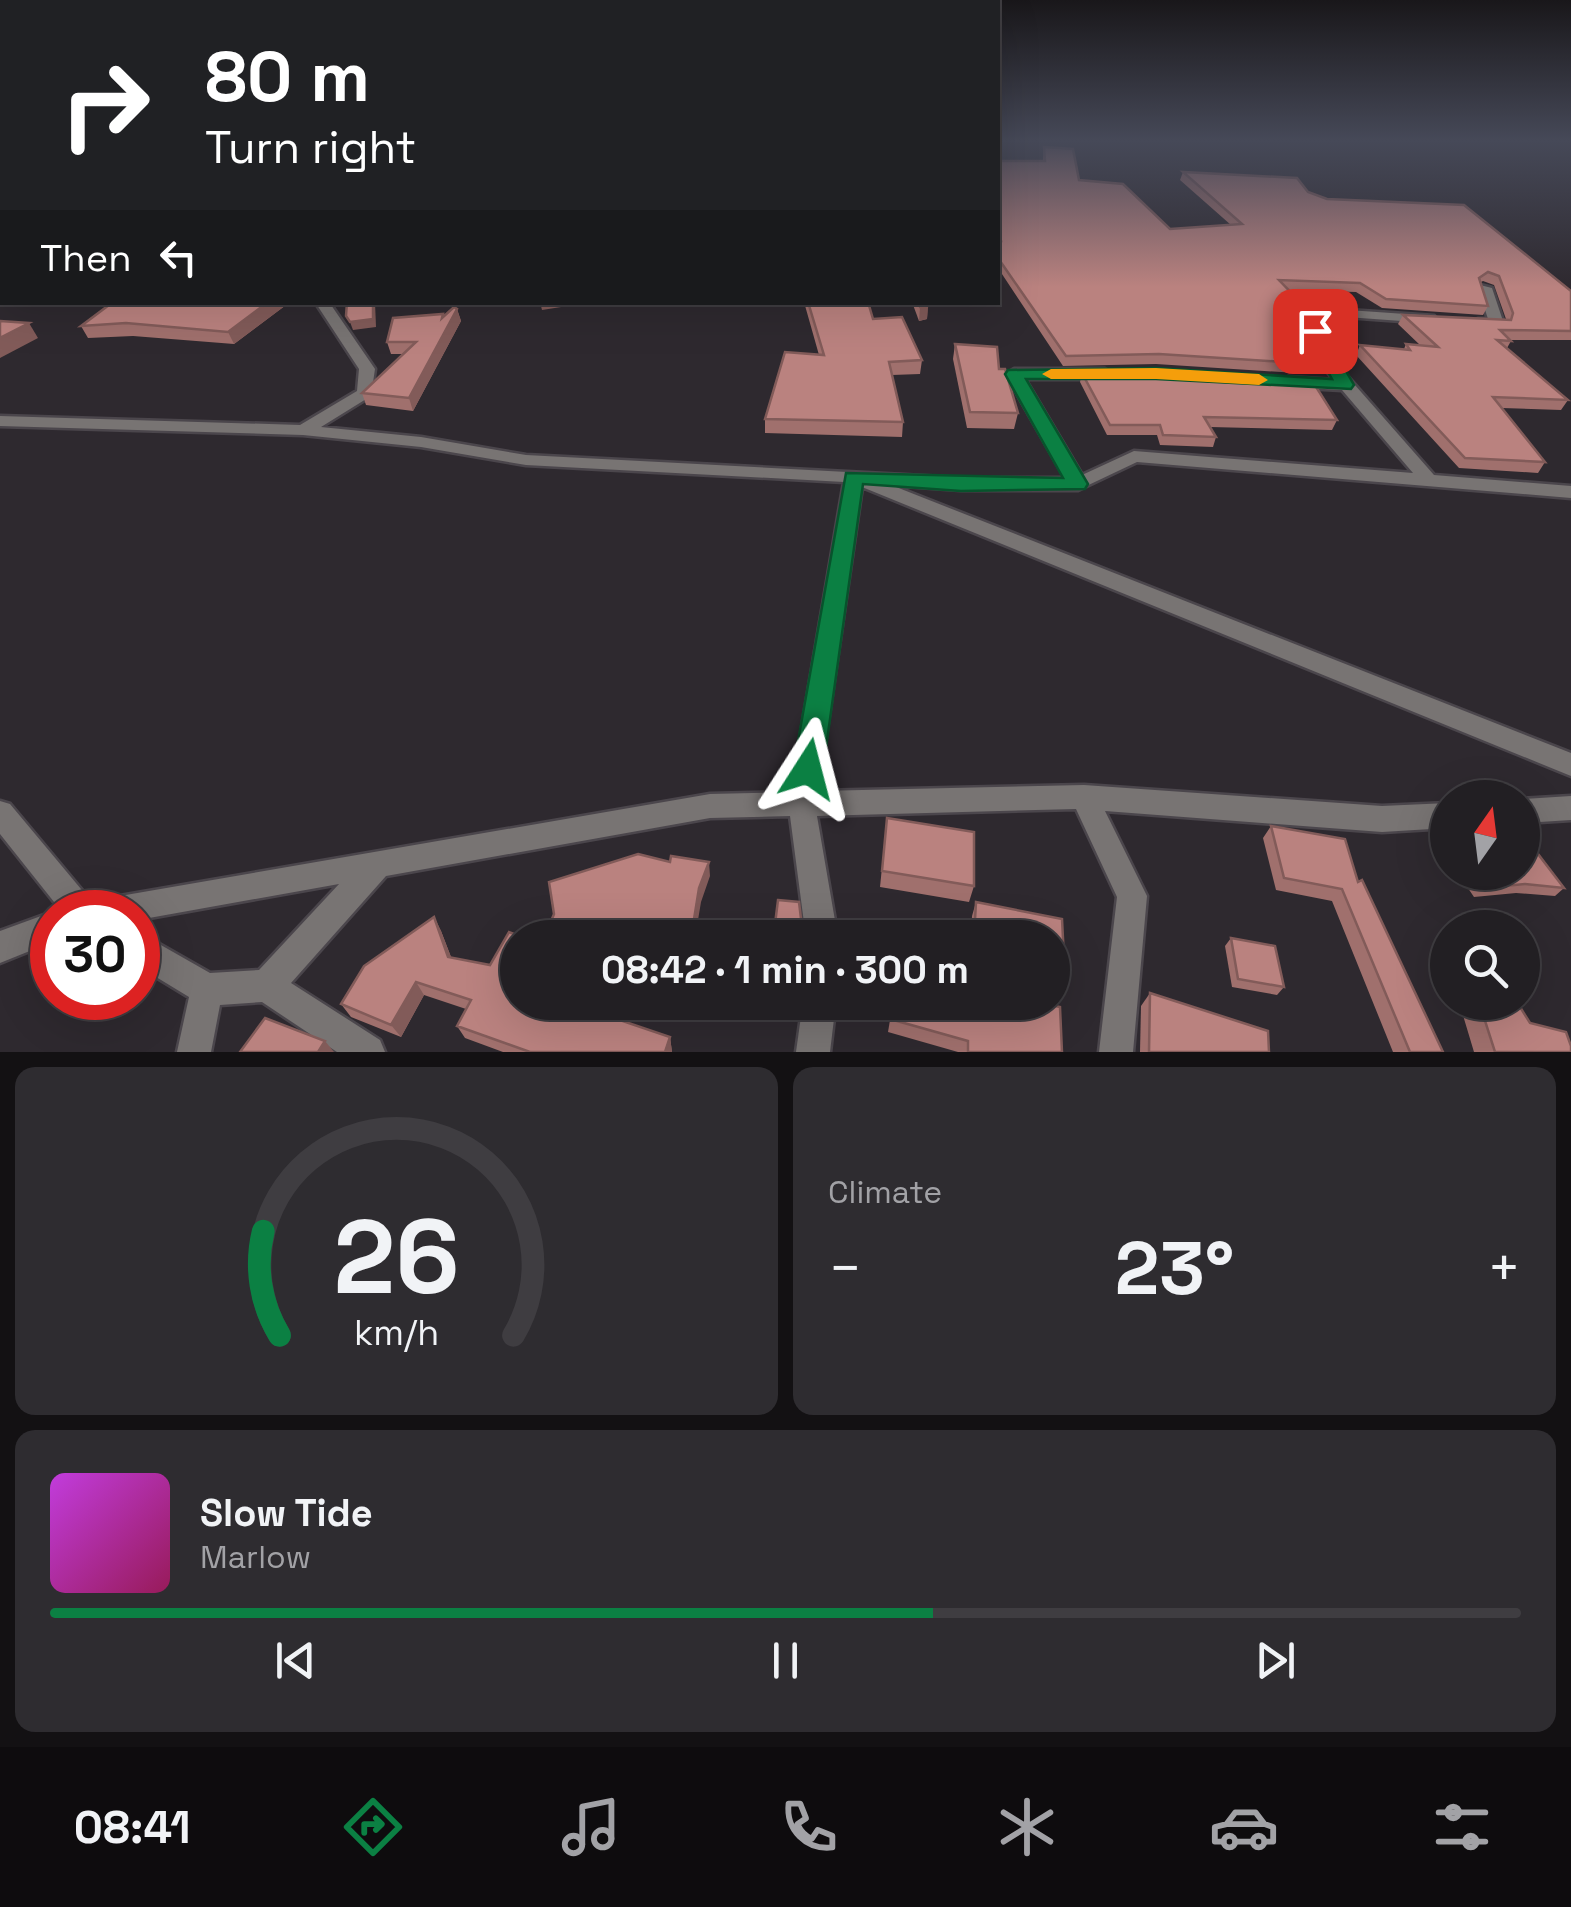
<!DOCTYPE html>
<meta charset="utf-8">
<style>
body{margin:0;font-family:"Space Grotesk",sans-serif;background:#2e2c30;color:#f1f3f6;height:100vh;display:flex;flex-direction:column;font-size:38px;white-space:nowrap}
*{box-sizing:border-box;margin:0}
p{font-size:32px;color:#a2a2a6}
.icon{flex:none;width:55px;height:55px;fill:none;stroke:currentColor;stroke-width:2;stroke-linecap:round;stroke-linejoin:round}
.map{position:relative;height:1052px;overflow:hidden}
.drawer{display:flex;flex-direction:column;gap:15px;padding:15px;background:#131113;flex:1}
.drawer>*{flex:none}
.banner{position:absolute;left:0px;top:0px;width:1000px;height:305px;box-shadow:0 10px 40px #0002,0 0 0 2px #3f3d41;background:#202124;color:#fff;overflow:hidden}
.needle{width:65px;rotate:14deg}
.controls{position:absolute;left:1430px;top:780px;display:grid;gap:20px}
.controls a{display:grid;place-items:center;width:110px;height:110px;border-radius:50%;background:#221f23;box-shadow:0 10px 40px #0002,0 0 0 2px #3f3d41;font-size:50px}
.speed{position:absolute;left:30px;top:890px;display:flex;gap:20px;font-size:50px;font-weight:700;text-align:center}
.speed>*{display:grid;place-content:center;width:130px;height:130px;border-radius:50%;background:#221f23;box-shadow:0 10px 40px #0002,0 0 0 2px #3f3d41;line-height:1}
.speed .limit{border:15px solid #d22;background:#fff;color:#111}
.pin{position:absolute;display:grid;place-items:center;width:85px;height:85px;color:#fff;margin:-42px;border-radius:20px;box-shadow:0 5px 15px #0006}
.me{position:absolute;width:110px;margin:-55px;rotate:9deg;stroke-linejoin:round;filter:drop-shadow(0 0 8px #0008)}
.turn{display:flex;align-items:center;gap:35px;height:210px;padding:0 40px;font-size:45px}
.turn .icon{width:130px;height:130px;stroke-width:2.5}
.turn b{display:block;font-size:70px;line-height:85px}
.then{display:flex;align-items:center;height:95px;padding:0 40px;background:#0003;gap:20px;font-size:38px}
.big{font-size:75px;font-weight:700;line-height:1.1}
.drawer .tile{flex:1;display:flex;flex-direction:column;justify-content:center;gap:15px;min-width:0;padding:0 35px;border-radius:20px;background:#2e2c30}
.drawer .dial{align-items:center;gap:0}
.dial svg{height:260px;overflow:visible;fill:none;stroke:#3f3d41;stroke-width:7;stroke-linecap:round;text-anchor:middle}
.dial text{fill:#f1f3f6;stroke:none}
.song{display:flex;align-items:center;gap:30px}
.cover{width:120px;height:120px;border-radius:15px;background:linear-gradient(135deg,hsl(290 70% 55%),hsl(330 70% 35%))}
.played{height:10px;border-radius:5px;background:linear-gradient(90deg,#0b8043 60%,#3f3d41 60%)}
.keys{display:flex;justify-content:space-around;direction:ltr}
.heat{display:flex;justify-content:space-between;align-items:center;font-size:55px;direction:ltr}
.drawer .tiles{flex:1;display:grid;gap:15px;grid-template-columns:1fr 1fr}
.tile:last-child{grid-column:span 2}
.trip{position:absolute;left:500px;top:920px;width:570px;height:100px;border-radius:50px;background:#221f23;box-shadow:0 10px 40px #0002,0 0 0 2px #3f3d41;font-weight:700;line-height:100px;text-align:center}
.tab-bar{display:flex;height:160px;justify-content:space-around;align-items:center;background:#0e0c0e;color:#a2a2a6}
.tab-bar .icon{width:70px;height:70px}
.tab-bar .selected{color:#0b8043}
.tab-bar b{font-size:45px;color:#f1f3f6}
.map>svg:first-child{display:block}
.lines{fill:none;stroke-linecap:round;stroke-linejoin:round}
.street-casing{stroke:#4b464c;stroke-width:5}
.street{fill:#787473;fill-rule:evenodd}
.wall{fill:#a0706d}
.shaded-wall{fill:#825b59}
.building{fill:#ba827f;stroke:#825b59;stroke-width:2.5}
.route{fill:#0b8043;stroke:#07532c;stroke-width:2.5}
.slow{fill:#f59e0b}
</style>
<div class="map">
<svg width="1571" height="1052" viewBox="0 0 1571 1052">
<rect width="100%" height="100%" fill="#2e292f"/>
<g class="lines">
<g class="street-casing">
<g id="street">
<polygon points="1480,285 1492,288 1504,324 1502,327 1478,327 1471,323 1478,319 1488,319 1478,288"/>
<polygon points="315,302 329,302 375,369 371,396 321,427 421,437 526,455 961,478 1065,478 1006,374 1014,369 1105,369 1113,374 1105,379 1025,379 1082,475 1134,451 1413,473 1342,390 1288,387 1280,382 1288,377 1334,380 1325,369 1303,310 1305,307 1434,316 1436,319 1429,323 1319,315 1340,368 1434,475 1571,486 1571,498 1137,462 1078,490 961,490 891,485 1571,753 1571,776 862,487 818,791 1084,785 1382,806 1448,803 1448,828 1382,832 1105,811 1147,896 1133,1052 1099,1052 1117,897 1076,809 817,816 838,938 806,938 790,816 710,818 386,876 291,983 380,1040 385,1052 337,1052 262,1002 220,1005 211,1052 177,1052 189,997 138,966 138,932 210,973 259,970 339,884 138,920 138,912 62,912 0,834 0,801 10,804 91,901 710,794 791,792 844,482 526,465 421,447 303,435 0,426 0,416 300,425 357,391 359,369"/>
<polygon points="1571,796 1571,820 1522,823 1522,799"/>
<polygon points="52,912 52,942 0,963 0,931"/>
<polygon points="803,1002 836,1002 830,1052 796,1052"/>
</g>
</g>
<use href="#street" class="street"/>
</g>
<g class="wall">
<polygon points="1044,147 1079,180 1170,229 1231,225 1180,180 1183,172 1308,192 1571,291 1571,340 1510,340 1511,341 1507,348 1568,400 1561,410 1502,408 1545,462 1538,473 1459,468 1356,355 1360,345 1404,349 1406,344 1421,346 1398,324 1403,315 1506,319 1494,285 1483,281 1481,282 1488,306 1483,315 1382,308 1356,292 1288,290 1316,336 1312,346 1289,344 1301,363 1297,373 1156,364 1063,366 998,268 998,161 1043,161"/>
<polygon points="290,302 234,344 133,336 88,338 81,326"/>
<polygon points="804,302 868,302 873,319 922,360 920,374 892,375 903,422 902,437 765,433 765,419 819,355"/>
<polygon points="912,302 928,302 927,319 919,321"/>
<polygon points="457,309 461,321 413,411 366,405 362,393 403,354 391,354 387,342"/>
<polygon points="955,344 999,369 1018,413 1014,429 967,428 953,359"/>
<polygon points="1082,373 1337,420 1332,430 1210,427 1216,437 1213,447 1160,445 1157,435 1107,435 1080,382"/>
<polygon points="887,818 974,886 969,902 880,887"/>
<polygon points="1271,826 1358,882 1443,1052 1393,1052 1332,901 1276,890 1263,838"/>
<polygon points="1448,831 1448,859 1434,840 1442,832"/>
<polygon points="1457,872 1522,872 1564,888 1555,896 1516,893 1474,897"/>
<polygon points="976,902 1062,919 1064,958 1058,971 1052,970 1052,938 971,938 972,916"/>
<polygon points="434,917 441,931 451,957 518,1002 609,1002 604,1015 670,1037 672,1052 503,1052 465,1038 457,1026 466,1009 424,995 401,1037 351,1017 341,1004"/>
<polygon points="775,924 802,927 802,936 775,932"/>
<polygon points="1231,938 1284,987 1277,995 1232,987 1225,946"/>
<polygon points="1150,993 1269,1052 1140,1052 1141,1006"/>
<polygon points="893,1002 1062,1052 958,1052 888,1032"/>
<polygon points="1459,1002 1517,1002 1530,1023 1571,1052 1474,1052"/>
</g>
<g class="shaded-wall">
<polygon points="268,302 290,302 234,344 228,332"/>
<polygon points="373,302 375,302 376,327 353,330 350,322"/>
<polygon points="540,302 593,302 542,310"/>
<polygon points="928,306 927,319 919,321 920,307"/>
<polygon points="457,309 461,321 413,411 409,398"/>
<polygon points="29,323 38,338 0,358 0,338"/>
<polygon points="709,862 710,876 701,902 695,938 691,938 699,888"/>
<polygon points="434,917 441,931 456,970 448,957"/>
<polygon points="416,982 424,995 401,1037 391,1025"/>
<polygon points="600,1002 609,1002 601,1025 596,1012"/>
<polygon points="670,1037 672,1052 665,1052"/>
<polygon points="325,1041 334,1052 318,1052"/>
</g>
<g class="building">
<rect x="0" y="140" width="2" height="119"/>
<polygon points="1044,147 1073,149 1079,180 1123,184 1170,229 1242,224 1183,172 1297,178 1308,192 1327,199 1464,205 1571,291 1571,331 1500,330 1511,341 1497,340 1568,400 1493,397 1545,462 1465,458 1360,345 1410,350 1406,344 1438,347 1403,315 1511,320 1513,313 1499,276 1488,272 1479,278 1488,306 1386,299 1360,283 1279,280 1305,307 1316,336 1282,334 1301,363 1159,354 1066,356 998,258 998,241 1001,241 998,224 998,161 1045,161"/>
<polygon points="113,302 268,302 228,332 126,323 81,326"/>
<polygon points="347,302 373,302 373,319 350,322 346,316"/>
<polygon points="808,302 868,302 873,319 902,317 922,360 889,362 903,422 765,419 785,352 824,355"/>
<polygon points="918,302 928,302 928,306 920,307"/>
<polygon points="454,307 457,309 409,398 362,393 416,342 387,342 393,318 443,314 442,318"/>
<polygon points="0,321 29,323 0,338"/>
<polygon points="955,344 997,347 999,369 1005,369 1018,413 970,412"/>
<polygon points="1159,372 1313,382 1337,420 1204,417 1216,437 1163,435 1160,425 1110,425 1082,373"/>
<polygon points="887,818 974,832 974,886 882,871"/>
<polygon points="1271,826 1345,839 1358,882 1362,880 1443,1052 1410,1052 1342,889 1284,878"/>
<polygon points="1522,833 1564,888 1525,884 1483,888 1471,872 1522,872"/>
<polygon points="638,854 670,862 671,856 709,862 699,888 691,938 544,938 554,914 549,882"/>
<polygon points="778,900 799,902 802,927 775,924"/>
<polygon points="976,902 1062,919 1064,958 1052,956 1052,938 974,938"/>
<polygon points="434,917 448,957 490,965 509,932 524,938 518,938 518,1002 600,1002 596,1012 670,1037 665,1052 530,1052 457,1026 471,1000 416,982 391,1025 341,1004 364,966"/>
<polygon points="1231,938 1275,946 1284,987 1238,979"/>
<polygon points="1150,993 1268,1031 1269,1052 1149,1052"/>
<polygon points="893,1002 1036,1002 1060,1007 1062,1052 968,1052 968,1041 890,1019"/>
<polygon points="1479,1002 1517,1002 1530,1023 1566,1032 1571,1046 1571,1052 1495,1052"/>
<polygon points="265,1018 325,1041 318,1052 240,1052"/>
</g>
<linearGradient id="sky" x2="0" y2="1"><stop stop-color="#19171a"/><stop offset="0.49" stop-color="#464958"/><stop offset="1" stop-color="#464958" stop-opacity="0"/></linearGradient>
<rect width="1571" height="287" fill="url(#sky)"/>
<polygon class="route" points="1315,326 1323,331 1354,385 1351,389 1156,379 1026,379 1088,484 1085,489 961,491 863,484 823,769 819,778 808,782 798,778 793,769 846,473 1063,478 1005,374 1008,370 1156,368 1332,379 1306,331"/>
<polygon class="slow" points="1156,368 1259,374 1268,380 1259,385 1156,379 1051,379 1042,374 1051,369"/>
</svg>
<div class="controls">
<a><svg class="needle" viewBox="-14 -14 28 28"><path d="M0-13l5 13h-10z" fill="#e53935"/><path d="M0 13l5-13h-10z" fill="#a2a2a6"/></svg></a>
<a><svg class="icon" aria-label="search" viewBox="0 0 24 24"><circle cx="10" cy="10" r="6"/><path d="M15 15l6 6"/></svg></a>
</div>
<div class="speed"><div class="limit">30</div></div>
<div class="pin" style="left:1315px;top:331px;background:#d93025"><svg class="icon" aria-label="arrive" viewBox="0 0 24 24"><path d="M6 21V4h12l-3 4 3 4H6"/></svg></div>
<svg class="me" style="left:808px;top:769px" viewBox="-20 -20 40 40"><path d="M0-17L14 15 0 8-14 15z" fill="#0b8043" stroke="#fff" stroke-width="4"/></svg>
<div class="trip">08:42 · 1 min · 300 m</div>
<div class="banner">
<div class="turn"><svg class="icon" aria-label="right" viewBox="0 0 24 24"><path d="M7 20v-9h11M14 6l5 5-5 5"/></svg><div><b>80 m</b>Turn right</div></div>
<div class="then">Then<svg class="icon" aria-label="left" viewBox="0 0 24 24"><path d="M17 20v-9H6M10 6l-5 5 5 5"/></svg></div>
</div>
</div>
<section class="drawer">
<div class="tiles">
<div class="tile dial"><svg viewBox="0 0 100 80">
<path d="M14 69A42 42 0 1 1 86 69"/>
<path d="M14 69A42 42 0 0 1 9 37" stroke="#0b8043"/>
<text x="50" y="56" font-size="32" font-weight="700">26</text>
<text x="50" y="72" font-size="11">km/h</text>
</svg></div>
<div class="tile"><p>Climate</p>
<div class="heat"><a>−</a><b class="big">23°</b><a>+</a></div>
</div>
<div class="tile">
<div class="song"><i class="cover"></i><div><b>Slow Tide</b><p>Marlow</p></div></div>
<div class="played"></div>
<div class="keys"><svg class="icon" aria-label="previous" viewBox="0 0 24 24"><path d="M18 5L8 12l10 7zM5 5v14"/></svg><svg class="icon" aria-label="pause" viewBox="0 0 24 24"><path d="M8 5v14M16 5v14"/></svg><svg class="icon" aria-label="next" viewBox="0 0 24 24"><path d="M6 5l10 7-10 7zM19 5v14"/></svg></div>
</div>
</div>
</section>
<nav class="tab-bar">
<b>08:41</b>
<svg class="icon selected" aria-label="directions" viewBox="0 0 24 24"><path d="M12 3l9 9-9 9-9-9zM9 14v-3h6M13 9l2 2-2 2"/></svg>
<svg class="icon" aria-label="music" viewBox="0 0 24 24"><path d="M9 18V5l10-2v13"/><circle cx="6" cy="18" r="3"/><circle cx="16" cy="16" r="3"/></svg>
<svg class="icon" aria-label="phone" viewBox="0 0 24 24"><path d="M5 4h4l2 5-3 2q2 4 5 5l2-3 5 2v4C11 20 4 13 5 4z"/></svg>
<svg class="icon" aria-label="climate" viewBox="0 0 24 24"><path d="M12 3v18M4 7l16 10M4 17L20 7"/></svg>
<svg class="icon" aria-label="car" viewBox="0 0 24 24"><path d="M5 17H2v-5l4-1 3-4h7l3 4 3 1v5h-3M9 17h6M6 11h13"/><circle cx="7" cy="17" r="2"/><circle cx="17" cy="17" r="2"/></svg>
<svg class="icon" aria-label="filters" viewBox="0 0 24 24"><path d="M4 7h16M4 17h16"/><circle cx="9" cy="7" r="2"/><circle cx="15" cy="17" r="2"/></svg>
</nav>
